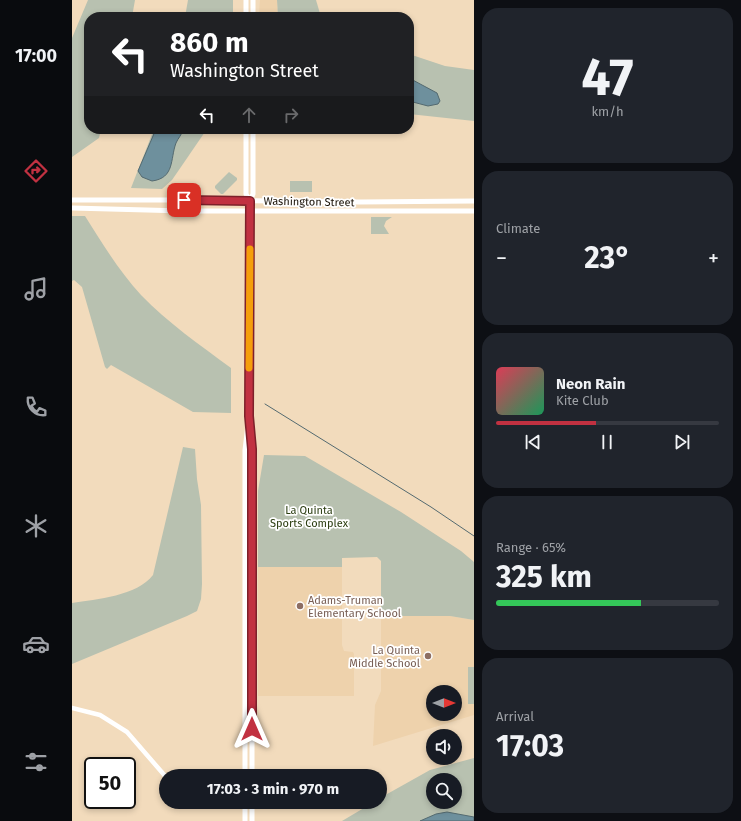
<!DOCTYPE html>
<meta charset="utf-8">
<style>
body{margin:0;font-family:"Fira Sans",sans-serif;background:#20242c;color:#f1f3f6;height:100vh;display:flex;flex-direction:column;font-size:15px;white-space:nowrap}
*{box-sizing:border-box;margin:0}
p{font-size:13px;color:#9ea1a6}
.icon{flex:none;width:22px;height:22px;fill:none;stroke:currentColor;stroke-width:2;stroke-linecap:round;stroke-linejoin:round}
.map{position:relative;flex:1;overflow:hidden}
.panel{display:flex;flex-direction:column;gap:8px;padding:8px;background:#0d0f14;width:267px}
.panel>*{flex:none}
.banner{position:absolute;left:12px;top:12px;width:330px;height:122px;border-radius:16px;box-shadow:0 2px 6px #0003;background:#202124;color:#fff;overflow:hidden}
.needle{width:26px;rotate:90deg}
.tools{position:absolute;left:354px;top:685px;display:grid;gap:8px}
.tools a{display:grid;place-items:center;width:36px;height:36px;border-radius:50%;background:#171b24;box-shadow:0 2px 6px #0003;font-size:20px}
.speed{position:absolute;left:12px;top:757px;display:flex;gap:8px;font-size:20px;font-weight:700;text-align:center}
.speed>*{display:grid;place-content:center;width:52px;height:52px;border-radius:50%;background:#171b24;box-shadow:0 2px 6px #0003;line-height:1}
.speed .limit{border:2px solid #111;border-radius:6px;background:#fff;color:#111}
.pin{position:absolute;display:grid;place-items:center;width:34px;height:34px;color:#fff;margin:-17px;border-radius:8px;box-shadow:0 2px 6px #0006}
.me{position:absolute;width:44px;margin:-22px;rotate:0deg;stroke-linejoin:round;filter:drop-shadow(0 0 3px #0008)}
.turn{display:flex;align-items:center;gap:14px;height:84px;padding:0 20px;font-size:18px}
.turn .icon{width:52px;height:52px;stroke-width:2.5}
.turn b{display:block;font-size:28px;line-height:34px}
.lanes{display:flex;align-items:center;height:38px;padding:0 20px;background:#0003;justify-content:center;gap:20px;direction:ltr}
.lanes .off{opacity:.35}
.big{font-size:30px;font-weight:700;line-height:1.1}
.panel .widget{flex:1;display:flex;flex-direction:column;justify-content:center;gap:6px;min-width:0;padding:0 14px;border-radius:16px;background:#20242c}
.panel .dial{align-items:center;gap:0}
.dial b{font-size:52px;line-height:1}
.song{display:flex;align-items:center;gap:12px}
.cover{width:48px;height:48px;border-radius:6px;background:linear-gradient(135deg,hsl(350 70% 55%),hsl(150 70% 35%))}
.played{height:4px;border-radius:2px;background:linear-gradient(90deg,#c13141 45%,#363941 45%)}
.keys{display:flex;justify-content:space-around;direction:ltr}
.heat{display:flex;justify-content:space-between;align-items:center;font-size:22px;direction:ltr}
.charge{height:6px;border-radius:3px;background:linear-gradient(90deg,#34c759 65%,#363941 0)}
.trip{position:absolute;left:87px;top:769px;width:228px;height:40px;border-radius:20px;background:#171b24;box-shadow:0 2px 6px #0003;font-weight:700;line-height:40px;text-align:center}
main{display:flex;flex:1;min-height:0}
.menu{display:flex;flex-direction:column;width:72px;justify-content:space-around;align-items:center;background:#090b0e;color:#9ea1a6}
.menu .icon{width:28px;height:28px}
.menu .active{color:#c13141}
.menu b{font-size:18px;color:#f1f3f6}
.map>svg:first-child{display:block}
.built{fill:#eed2ac;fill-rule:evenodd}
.green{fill:#b8c1b0;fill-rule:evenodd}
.water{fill:#6e909d;stroke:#546a70}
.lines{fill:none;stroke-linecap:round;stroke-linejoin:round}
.stream{stroke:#546a70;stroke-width:1}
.tertiary{stroke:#fff;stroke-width:4.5}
.secondary{stroke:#fff;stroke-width:5}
.route-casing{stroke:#7d202a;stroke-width:10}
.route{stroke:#c13141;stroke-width:7}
.slow{stroke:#f59e0b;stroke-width:7}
.education-dot{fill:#8d6e63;stroke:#fff;stroke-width:1.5}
.labels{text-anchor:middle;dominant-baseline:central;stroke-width:3.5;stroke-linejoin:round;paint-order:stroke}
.street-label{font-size:11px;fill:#191106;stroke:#fff}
.park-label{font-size:11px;fill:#2b3d10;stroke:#fff}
.education-label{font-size:11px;fill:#785e54;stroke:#fff;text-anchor:start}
</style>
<main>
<nav class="menu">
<b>17:00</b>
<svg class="icon active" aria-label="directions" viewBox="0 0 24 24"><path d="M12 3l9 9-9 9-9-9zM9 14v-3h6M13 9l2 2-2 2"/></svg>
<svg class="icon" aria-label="music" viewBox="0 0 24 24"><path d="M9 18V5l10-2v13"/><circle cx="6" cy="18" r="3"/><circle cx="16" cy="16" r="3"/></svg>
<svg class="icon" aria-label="phone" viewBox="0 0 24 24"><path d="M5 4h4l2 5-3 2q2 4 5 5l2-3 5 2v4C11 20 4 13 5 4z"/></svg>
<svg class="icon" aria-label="climate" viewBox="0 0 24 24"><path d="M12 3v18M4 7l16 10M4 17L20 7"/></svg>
<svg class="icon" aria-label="car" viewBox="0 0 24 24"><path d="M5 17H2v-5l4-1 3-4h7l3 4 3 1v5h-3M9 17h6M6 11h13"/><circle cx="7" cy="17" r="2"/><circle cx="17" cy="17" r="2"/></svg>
<svg class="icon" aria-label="filters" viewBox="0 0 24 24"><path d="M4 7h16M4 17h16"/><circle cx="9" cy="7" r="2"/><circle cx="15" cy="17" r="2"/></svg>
</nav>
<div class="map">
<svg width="402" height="821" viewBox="0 0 402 821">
<rect width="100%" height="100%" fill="#f2dbbc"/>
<g class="built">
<polygon points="188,0 205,0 206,17 187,17"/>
<polygon points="186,567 270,567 270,645 272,651 281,652 282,654 282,696 186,696"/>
<path d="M309 616H378L402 620V715L301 746 303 705 309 691ZM361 692H383V714H361Z"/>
</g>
<g class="green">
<polygon points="16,0 63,0 60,17 17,17 17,129 29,129 27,138 0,157 0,38"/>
<polygon points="116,0 161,0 161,17 113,17"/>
<polygon points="205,0 244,0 249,17 206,17"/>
<polygon points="337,54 373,66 402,70 402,121 337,114"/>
<polygon points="82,129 135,129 100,180 90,189 59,188"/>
<polygon points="157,172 165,178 165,180 151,194 149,194 143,188 143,186"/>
<rect x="218" y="181" width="22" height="11"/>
<path d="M0 216H13C30 243 47 271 69 295 96 323 128 345 159 368V413L121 412 39 365 35 369 33 367 10 287 2 280 0 281Z"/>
<polygon points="299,217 320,217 314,221 312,226 317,234 299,234"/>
<path d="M111 447 123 449 125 479 129 505 130 584 129 599 125 611 115 616 0 664V603C25 599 65 596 81 575Z"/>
<polygon points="192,455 233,456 329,512 389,551 402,562 402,620 378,616 309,616 309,561 305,557 270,558 270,567 186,567 186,491"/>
<rect x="396" y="667" width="6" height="37"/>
<path d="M402 758V821H270L302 802H308V798L358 770ZM361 780H383V802H361Z"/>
</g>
<g class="water">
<polygon points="337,78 365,93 368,101 366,104 356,106 337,101"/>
<path d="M84 129H111C110 135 106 138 104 143 98 159 103 178 80 181L70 177 66 171Z"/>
<polygon points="375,812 402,817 402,821 348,821 364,814"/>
</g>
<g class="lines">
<polyline class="stream" points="193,404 359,507 402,536"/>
<g class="tertiary">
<polyline points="0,708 28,715 55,732 94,777"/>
<polyline points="137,802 154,806 180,805"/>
</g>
<g class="secondary">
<polyline points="174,0 174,17"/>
<polyline points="181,17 181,0"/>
<polyline points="174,129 174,194 178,201"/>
<polyline points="0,200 112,200 287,202 402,201"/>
<polyline points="0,208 112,211 402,211"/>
<polyline points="178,427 180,449 180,776"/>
<polyline points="173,776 173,450 177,416 178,201 181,194 181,129"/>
<polyline points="173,821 173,802"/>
<polyline points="180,821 180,802"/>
</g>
</g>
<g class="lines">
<g class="route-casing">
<polyline id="route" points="112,200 178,201 177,416 180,449 180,729"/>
</g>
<use href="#route" class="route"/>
<polyline class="slow" points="177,368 178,249"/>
</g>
<g class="education-dot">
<circle cx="228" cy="606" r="4"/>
<circle cx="356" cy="656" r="4"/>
</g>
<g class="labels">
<g class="street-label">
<text transform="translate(237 202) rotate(1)">Washington Street</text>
</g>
<g class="park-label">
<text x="237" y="510">La Quinta<tspan x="237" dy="13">Sports Complex</tspan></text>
</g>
<g class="education-label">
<text x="236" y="600">Adams-Truman<tspan x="236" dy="13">Elementary School</tspan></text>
<text x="348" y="650" text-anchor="end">La Quinta<tspan x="348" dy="13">Middle School</tspan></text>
</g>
</g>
</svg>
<div class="tools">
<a><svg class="needle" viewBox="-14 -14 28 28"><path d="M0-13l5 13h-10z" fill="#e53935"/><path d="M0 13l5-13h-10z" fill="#9ea1a6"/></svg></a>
<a><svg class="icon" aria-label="sound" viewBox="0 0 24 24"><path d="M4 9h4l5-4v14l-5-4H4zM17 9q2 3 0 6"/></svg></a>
<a><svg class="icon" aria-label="search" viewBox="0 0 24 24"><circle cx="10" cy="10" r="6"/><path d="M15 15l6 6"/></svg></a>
</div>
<div class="speed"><div class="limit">50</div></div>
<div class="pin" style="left:112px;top:200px;background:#d93025"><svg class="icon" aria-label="arrive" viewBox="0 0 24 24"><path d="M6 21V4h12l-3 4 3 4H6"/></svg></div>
<svg class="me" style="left:180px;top:729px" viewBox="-20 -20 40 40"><path d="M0-17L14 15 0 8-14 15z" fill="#c13141" stroke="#fff" stroke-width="4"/></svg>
<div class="trip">17:03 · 3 min · 970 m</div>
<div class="banner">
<div class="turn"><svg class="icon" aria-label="left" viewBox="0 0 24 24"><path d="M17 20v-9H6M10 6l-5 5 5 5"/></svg><div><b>860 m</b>Washington Street</div></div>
<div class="lanes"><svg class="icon" aria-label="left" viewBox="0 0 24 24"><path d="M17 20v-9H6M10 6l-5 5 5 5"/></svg><svg class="icon off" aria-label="ahead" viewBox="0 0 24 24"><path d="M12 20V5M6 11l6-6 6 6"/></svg><svg class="icon off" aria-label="right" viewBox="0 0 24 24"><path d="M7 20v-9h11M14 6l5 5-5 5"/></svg></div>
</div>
</div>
<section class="panel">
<div class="widget dial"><b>47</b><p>km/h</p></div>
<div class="widget"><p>Climate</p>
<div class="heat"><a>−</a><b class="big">23°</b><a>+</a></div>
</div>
<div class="widget">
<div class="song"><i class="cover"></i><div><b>Neon Rain</b><p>Kite Club</p></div></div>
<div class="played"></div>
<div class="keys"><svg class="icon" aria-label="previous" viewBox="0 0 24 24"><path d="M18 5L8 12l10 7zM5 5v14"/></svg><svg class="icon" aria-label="pause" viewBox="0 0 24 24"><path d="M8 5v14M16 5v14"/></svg><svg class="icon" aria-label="next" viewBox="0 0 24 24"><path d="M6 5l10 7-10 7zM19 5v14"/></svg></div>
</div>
<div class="widget"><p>Range · 65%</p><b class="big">325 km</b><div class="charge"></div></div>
<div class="widget"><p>Arrival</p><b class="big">17:03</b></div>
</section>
</main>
